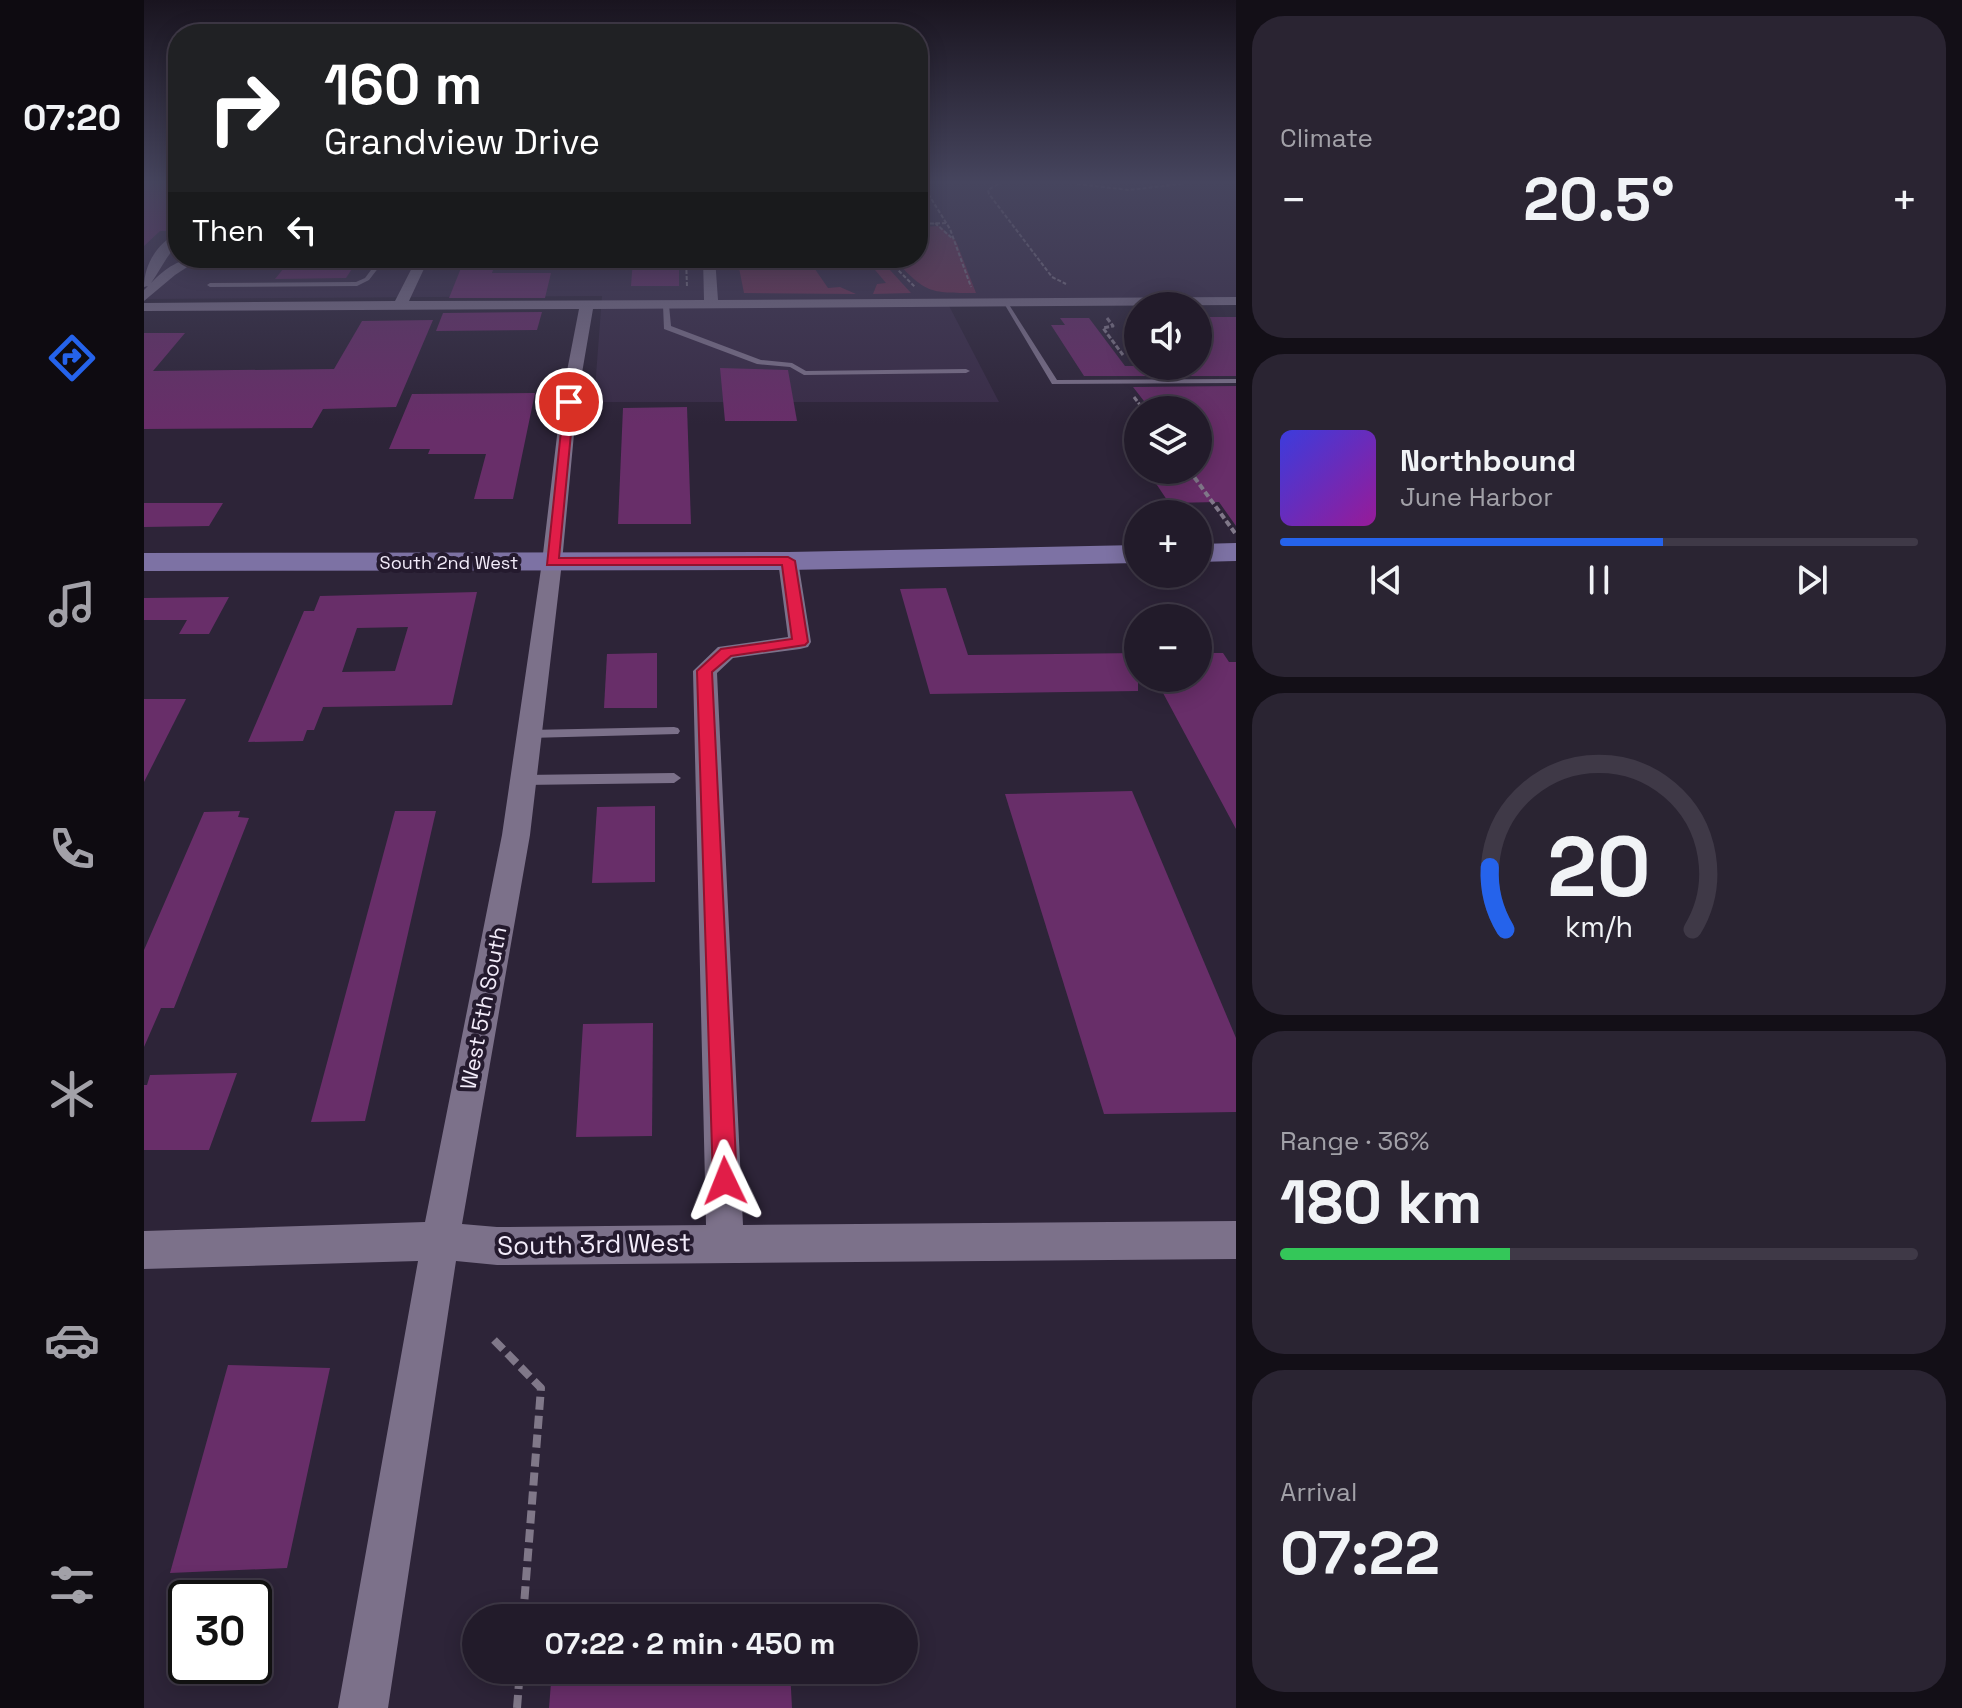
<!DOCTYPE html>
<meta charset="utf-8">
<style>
body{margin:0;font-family:"Space Grotesk",sans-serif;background:#2a2432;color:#f1f3f6;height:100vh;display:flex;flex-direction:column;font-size:30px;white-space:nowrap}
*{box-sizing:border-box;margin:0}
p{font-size:26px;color:#a2a1a8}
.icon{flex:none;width:44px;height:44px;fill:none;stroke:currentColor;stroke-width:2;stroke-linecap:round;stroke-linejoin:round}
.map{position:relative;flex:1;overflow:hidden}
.details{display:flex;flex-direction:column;gap:16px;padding:16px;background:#130f17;width:726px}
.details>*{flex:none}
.guide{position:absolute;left:24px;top:24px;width:760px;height:244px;border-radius:32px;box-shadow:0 4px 20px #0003,0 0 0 2px #3f3947;background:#202124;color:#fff;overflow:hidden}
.buttons{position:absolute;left:980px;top:292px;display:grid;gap:16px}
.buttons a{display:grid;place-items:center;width:88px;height:88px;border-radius:50%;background:#221b2a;box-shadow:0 4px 20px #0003,0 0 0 2px #3f3947;font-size:40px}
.speed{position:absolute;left:24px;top:1580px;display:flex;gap:16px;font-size:40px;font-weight:700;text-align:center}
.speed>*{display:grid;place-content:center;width:104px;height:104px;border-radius:50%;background:#221b2a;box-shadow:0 4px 20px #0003,0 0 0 2px #3f3947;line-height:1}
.speed .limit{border:4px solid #111;border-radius:12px;background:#fff;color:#111}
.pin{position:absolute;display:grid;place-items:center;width:68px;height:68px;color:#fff;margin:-34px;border:4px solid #fff;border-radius:50%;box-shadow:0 2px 8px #0007}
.me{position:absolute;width:88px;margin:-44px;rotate:358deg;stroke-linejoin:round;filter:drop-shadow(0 0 6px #0008)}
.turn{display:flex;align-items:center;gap:28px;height:168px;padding:0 24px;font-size:36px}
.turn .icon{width:104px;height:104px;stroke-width:2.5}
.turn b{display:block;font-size:56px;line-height:68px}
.then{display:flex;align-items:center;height:76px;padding:0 24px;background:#0003;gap:16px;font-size:30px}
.big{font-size:60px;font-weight:600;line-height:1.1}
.details .tile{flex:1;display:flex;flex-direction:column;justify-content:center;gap:12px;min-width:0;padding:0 28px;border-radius:32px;background:#2a2432}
.details .dial{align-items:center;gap:0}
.dial svg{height:208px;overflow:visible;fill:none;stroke:#3f3947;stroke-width:7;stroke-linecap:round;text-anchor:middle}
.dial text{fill:#f1f3f6;stroke:none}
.song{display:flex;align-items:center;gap:24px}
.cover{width:96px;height:96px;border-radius:12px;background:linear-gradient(135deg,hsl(240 70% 55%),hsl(300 70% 35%))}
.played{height:8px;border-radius:4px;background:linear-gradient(90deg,#2563eb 60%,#3f3947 60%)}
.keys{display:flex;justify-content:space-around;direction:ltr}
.heat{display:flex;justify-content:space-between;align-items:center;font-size:44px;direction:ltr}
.charge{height:12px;border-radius:6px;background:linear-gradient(90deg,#34c759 36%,#3f3947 0)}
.trip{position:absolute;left:318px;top:1604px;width:456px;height:80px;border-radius:40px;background:#221b2a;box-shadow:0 4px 20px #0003,0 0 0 2px #3f3947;font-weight:600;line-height:80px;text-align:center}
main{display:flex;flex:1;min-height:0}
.tab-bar{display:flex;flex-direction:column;width:144px;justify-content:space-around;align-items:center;background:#0e0b11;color:#a2a1a8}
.tab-bar .icon{width:56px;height:56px}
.tab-bar .current{color:#2563eb}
.tab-bar b{font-size:36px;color:#f1f3f6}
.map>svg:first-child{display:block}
.built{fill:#392c47}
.green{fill:#703153}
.building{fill:#682e69;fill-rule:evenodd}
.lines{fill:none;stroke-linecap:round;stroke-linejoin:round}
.path-far3{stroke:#807889;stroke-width:2;stroke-dasharray:4 2;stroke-linecap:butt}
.path-far2{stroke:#807889;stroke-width:3;stroke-dasharray:5 2;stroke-linecap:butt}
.path-far1{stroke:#807889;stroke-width:4;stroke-dasharray:6 3;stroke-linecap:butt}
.path{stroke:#807889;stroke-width:8;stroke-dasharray:13 6;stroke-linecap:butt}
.service{fill:#7c718a;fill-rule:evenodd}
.minor{fill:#7c718a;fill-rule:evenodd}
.secondary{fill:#7d72a4;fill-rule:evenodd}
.route{fill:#e11d48;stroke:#92132f;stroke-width:2}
.labels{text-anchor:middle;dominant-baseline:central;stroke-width:8;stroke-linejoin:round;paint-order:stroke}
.far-street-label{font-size:18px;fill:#f3ecfa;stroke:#241a2e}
.street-label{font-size:22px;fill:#f3ecfa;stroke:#241a2e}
.near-street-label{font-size:26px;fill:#f3ecfa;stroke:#241a2e}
</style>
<main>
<nav class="tab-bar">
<b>07:20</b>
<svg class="icon current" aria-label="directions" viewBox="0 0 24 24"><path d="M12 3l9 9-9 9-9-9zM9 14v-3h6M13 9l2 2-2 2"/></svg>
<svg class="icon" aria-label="music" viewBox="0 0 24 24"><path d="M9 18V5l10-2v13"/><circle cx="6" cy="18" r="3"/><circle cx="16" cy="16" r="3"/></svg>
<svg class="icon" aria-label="phone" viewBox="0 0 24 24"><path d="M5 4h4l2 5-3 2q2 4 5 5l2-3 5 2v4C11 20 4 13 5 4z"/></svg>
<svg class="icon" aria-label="climate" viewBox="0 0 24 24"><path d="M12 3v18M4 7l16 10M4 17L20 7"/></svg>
<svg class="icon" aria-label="car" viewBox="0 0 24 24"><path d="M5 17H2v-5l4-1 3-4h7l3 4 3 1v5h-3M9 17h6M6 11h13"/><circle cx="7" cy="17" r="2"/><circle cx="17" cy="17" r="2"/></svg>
<svg class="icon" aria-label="filters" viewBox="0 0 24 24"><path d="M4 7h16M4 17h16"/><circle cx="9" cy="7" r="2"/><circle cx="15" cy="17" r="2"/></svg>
</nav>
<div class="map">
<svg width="1092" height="1708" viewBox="0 0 1092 1708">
<rect width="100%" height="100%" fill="#2d2438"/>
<polygon class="built" points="0,184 34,184 34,258 774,258 774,184 1092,184 1092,301 803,302 855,402 450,402 458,296 0,299"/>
<g class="green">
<path d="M796 226 812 241 832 293C784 293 782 293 749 258H774V227Z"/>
<polygon points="593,258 664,259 684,288 696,287 712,294 600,293"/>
<polygon points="721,258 735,258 767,293 729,294 733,284 742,283"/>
</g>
<g class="building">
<polygon points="0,184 34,184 34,221 24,231 16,231 0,246"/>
<polygon points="148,258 215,258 202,278 131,279"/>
<polygon points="321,258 353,258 348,273 407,273 401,298 305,298"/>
<polygon points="489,259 535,259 535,286 487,286"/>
<polygon points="398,312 393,330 292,331 299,313"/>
<polygon points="1054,317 1092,317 1092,376 940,376 907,325 921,325 916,318 945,318 981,366 1054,366"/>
<polygon points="289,320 252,407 179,409 168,428 0,429 0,333 41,333 9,371 190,369 218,321"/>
<polygon points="576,368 644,370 653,421 581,421"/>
<polygon points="1092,386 1092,526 1075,502 1025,503 1003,470 1054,470 1054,410 1007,410 989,387"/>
<polygon points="391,393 369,499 330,499 342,454 284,454 286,449 245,449 268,394"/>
<polygon points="543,407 547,524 474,524 479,408"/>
<polygon points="0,503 79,503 65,526 0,527"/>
<polygon points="802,588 824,655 994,653 994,691 786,694 756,589"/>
<path d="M333 592 308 705 179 707 170 730H163L159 741 104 742 160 611H170L176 596ZM264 627 251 671 198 672 213 628Z"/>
<polygon points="85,597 65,634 35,634 43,620 0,620 0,598"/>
<polygon points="513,653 513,708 460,708 463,654"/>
<polygon points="1054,653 1079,653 1085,662 1092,662 1092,829 1011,678 1054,678"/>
<polygon points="0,699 42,699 0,782"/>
<polygon points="988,791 1092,1038 1092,1112 960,1114 861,794"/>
<polygon points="511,806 511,882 448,883 453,807"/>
<polygon points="96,811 94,817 105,818 30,1008 17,1008 0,1047 0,950 60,812"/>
<polygon points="251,811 292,811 221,1121 167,1122"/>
<polygon points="509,1023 508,1136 432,1137 439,1024"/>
<polygon points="93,1073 65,1150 0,1150 0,1085 3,1085 6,1075"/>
<polygon points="84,1365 186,1368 143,1568 26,1573"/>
<polygon points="408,1670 646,1670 648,1708 405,1708"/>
</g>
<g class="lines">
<g class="path-far3">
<polyline points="778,184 806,229 827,287"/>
<polyline points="854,184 844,190 845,194 908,277 922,284"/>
<polyline points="933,184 985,190 1037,184"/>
<polyline points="791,223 809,239"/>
<polyline points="774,224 802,223"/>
<polyline points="542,258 543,287"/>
<polyline points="742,258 771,287"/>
</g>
<g class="path-far2">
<polyline points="963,318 969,326 959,328 979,355"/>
<polyline points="990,397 1000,410"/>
</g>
<polyline class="path-far1" points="1045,470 1091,533"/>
<g class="path">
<polyline points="350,1340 397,1388 379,1618"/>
<polyline points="373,1708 376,1670"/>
</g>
<g class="service">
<polygon points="236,258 242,258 225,280 213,286 66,287 63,285 66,283 212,282 221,278"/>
<polygon points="858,300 862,300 913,380 1092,379 1092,383 908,384"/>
<polygon points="522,303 525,305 527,326 617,360 648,363 662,371 822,369 826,371 822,373 660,375 646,367 613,364 520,329 519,305"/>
<polygon points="530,727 534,728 536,731 534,734 385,738 379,734 385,730"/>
<polygon points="530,773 537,778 530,783 379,785 372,780 379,775"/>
</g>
<g class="minor">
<path d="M34 233V244C21 258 17 269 7 283 22 268 35 258 57 258L31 275 0 301V290L4 286 0 287C0 265 13 243 34 233Z"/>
<polygon points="273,258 285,258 265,301 560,300 559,258 571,258 574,300 1092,297 1092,305 449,309 433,402 418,562 386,835 318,1224 353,1227 562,1225 549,671 574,647 644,637 634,561 644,555 654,561 667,642 664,647 656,649 589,658 573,673 599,1225 1092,1221 1092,1259 353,1265 312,1261 244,1708 194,1708 274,1261 0,1269 0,1231 281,1222 358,835 398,562 417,402 435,309 0,311 0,303 251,301"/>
</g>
<g class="secondary">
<polygon points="1092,543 1092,561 1054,562 1054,544"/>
<polygon points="994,545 994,563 644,570 0,571 0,553 644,552"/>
</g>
</g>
<linearGradient id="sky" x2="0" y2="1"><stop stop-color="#19141f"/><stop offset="0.43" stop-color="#46455e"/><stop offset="1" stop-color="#46455e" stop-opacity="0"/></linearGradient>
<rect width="1092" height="424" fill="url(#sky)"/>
<polygon class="route" points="425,399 430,402 415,558 644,557 651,561 664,642 661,645 587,656 568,672 593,1181 589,1189 581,1193 573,1189 569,1181 553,671 577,649 648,639 638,565 403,565 420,402"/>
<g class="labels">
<g class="far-street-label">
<text x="305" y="562">South 2nd West</text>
</g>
<g class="street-label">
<text transform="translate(339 1008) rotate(-79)">West 5th South</text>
</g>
<g class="near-street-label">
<text transform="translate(450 1244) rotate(-1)">South 3rd West</text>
</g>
</g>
</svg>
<div class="buttons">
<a><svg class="icon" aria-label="sound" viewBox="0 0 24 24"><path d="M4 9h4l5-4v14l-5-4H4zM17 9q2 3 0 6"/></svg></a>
<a><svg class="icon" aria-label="layers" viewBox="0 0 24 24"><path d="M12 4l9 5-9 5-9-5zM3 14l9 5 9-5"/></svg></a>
<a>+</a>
<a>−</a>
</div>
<div class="speed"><div class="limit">30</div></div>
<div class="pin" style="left:425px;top:402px;background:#d93025"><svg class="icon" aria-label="arrive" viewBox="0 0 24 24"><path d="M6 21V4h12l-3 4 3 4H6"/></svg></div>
<svg class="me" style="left:581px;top:1181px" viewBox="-20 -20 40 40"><path d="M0-17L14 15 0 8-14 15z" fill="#e11d48" stroke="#fff" stroke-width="4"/></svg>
<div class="trip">07:22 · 2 min · 450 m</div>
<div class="guide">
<div class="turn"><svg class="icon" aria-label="right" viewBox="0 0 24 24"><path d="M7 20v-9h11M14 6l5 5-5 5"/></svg><div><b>160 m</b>Grandview Drive</div></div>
<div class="then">Then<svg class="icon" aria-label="left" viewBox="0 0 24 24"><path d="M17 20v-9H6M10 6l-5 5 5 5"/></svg></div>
</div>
</div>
<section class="details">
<div class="tile"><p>Climate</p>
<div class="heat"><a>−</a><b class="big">20.5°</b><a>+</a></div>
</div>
<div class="tile">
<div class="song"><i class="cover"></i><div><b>Northbound</b><p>June Harbor</p></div></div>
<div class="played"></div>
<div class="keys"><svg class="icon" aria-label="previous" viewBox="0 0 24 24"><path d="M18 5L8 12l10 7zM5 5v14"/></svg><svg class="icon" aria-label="pause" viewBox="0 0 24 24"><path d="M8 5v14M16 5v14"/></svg><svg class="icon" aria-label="next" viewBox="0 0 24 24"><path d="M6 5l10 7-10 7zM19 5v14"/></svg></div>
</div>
<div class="tile dial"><svg viewBox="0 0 100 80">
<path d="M14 69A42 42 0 1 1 86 69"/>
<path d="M14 69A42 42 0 0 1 8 45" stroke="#2563eb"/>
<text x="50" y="56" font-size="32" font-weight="700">20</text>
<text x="50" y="72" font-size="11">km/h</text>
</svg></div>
<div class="tile"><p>Range · 36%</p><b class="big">180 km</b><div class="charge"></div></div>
<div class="tile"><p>Arrival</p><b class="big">07:22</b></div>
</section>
</main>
